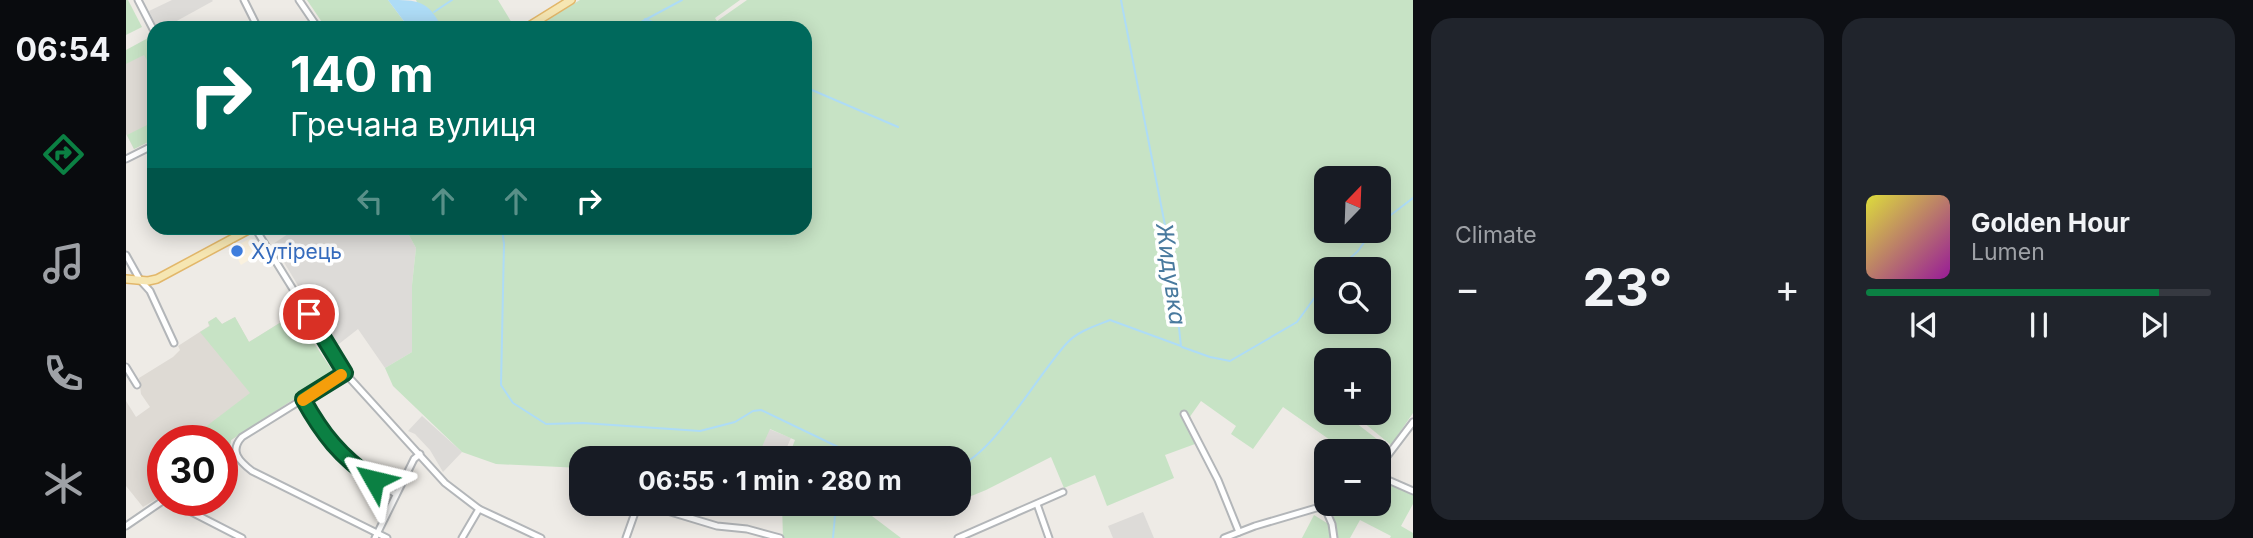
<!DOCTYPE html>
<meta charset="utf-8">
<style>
body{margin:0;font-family:Inter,sans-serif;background:#20242c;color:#f1f3f6;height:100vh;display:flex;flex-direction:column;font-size:26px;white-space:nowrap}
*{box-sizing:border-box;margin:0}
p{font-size:23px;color:#9ea1a6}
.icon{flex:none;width:38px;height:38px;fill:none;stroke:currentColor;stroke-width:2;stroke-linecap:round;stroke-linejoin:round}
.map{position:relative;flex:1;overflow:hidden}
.details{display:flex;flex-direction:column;gap:18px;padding:18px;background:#0d0f14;width:840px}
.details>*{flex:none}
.top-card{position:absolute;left:21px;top:21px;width:665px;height:214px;border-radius:21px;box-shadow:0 4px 18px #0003;background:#00695c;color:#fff;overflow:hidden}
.needle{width:46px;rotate:23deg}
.controls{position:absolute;left:1188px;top:166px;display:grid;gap:14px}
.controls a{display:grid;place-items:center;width:77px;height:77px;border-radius:14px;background:#171b24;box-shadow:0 4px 18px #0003;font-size:35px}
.speed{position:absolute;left:21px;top:425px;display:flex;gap:14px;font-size:35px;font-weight:700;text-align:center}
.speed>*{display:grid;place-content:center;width:91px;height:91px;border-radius:50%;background:#171b24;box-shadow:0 4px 18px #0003;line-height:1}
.speed .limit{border:10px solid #d22;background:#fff;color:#111}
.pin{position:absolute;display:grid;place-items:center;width:60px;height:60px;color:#fff;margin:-30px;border:4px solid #fff;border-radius:50%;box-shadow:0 2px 7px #0007}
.me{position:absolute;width:77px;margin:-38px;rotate:307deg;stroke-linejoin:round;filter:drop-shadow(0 0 5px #0008)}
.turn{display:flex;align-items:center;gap:24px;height:147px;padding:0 28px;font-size:32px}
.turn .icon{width:91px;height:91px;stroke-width:2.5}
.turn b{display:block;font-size:49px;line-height:60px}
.lanes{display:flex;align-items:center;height:66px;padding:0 28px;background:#0003;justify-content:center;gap:35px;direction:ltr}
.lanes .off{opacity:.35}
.big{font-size:52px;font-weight:700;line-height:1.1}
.details .card{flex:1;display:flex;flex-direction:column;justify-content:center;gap:10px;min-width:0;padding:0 24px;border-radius:21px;background:#20242c}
.song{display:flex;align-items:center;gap:21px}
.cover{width:84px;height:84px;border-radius:10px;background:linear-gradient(135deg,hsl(60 70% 55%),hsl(300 70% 35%))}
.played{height:7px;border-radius:4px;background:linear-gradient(90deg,#0b8043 85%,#363941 85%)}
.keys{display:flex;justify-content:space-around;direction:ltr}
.heat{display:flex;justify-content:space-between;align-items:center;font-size:38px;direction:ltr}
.details .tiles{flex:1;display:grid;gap:18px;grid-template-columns:repeat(2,1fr)}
.trip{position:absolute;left:443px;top:446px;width:402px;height:70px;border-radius:21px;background:#171b24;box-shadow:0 4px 18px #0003;font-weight:700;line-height:70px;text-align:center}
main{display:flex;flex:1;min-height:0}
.dock{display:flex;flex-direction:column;width:126px;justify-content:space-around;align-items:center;background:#090b0e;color:#9ea1a6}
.dock .icon{width:49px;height:49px}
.dock .current{color:#0b8043}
.dock b{font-size:32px;color:#f1f3f6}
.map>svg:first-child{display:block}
.commercial{fill:#faf1de}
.industrial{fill:#dddbd8}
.education{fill:#dedad4}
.green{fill:#c7e3c5;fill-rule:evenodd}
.water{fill:#aedcf6}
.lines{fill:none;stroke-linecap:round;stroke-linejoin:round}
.stream{stroke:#aedcf6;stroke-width:2}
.minor-casing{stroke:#b3b6b9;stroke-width:9}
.major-casing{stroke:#e2b76a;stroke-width:10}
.minor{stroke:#fff;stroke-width:5}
.major{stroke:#f6e6b2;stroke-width:7}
.route-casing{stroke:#07532c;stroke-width:18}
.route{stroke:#0b8043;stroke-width:12}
.slow{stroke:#f59e0b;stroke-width:12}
.shop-dot{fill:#3f7fe0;stroke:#fff;stroke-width:2.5}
.labels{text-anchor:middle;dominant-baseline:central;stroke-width:7;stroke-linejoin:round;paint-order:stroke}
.shop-label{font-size:21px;fill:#366cbe;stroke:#fff;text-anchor:start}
.water-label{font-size:23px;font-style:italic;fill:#497a9e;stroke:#fff}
</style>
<main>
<nav class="dock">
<b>06:54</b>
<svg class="icon current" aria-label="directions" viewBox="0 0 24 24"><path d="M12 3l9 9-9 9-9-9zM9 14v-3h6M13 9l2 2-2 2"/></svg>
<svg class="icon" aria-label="music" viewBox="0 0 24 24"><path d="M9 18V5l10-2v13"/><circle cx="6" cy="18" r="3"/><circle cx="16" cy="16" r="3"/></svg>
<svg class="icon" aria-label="phone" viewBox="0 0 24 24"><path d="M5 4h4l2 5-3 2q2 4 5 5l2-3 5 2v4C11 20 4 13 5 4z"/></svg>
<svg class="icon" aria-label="climate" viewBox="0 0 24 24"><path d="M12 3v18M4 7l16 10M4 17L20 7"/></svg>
</nav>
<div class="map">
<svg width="1287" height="538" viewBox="0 0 1287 538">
<rect width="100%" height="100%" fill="#eeebe6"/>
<polygon class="commercial" points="125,238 134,253 115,265 106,248"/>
<g class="industrial">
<polygon points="46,0 86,0 87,1 38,28 31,28 23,11"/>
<polygon points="171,228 279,228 290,248 286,285 286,352 259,368 232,329 209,347 147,244"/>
<polygon points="296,416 336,452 317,472 304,450 289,434 282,431"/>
<polygon points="643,429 665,438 656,458 631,458"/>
<polygon points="1017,512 1028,538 987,538 982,526"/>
</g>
<g class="education">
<polygon points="0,51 28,56 26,134 28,139 8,149 0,134"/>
<polygon points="168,314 208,373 105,440 103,451 96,456 96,441 37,441 37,495 17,507 0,486 0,401 10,417 24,407 15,394 13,378 47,357 54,350 52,346 83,326 82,322 90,317 96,324 109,317 123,342"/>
</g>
<g class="green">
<polygon points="0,0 2,0 16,27 0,35"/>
<polygon points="181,0 262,0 283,28 200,28"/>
<polygon points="290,0 372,0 389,28 302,28"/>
<path d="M454 0H614L589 18 591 21 621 0H1287V413L1265 445 1226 413H1253V360H1200V394L1198 398 1200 400V413H1217L1260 446 1253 457V452L1202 451 1207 442 1157 407 1127 449 1105 434 1110 426 1075 401 1063 418 1059 412 1054 414 1069 444 1039 455 1048 478 981 506 969 475 938 488 925 457 860 490 833 501V458H662L669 440 644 429 631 458H625L607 449 579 447 576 458H455V468L370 464 336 452 267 386 259 368 286 352V285L290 248 279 228H679V28H425L421 20ZM1200 178H1253V231H1200ZM1200 270H1253V322H1200Z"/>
<polygon points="22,38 28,50 28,73 18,55 0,64 0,50"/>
<polygon points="21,125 28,139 8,149 1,135"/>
<polygon points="168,314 208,373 105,440 103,451 96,456 96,441 61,441 124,393 74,332 84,326 82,322 90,317 96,324 109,317 123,342"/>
<polygon points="1253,479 1287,495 1287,504 1275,526 1287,533 1287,538 1264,538 1265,536 1234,520 1224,538 1211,538 1207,517 1213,513 1216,516 1223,510 1220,506 1223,504 1253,504"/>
<polygon points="656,504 743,504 742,513 775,538 657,538"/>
<polygon points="1188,515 1204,525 1205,538 1176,538"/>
</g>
<path class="water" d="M262 0C292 0 302 0 316 28H283Z"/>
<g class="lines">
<g class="stream">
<polyline points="308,12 326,0"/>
<polyline points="519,19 541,28"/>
<polyline points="504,28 556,0"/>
<polyline points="679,87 772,127"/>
<polyline points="1253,224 1287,198"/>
<polyline points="376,228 378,244 375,385 387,403 420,424 457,423 574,431 609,422 627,411 635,410 735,458"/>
<polyline points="1211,270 1232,251 1246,231"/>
<polyline points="1056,347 1084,357 1104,361 1171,322 1200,282"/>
<path d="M833 466C869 452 913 373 941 343 952 331 969 326 984 320L1055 346 1045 256 995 0"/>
<polyline points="707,538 710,504"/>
</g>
<g class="minor-casing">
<g id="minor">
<polyline points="12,0 28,31"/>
<polyline points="118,0 132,28"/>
<polyline points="173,0 192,28"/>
<polyline points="0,159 28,145"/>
<polyline points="129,228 219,373 319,483 353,509 415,538"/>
<polyline points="0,255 14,280 24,291 48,343"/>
<polyline points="0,367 11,385"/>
<path d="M219 373 116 437C103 451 113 461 126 471L261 538"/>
<path d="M177 399C204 448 222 465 270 494"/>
<polyline points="1058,414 1092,480 1113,532"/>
<polyline points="1253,467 1287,422"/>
<polyline points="1253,476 1287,491"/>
<polyline points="450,482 455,482"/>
<polyline points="42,500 116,538"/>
<polyline points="518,504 591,526 621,529 654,538"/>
<polyline points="911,504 923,538"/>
<polyline points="1198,506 1206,524 1208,538"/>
<polyline points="0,526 38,500"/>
<polyline points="249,538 288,459 294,454"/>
<polyline points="336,538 353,509"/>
<polyline points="500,538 512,504"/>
<polyline points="832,538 937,492"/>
<polyline points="1098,538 1129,526 1204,504"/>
</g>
</g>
<g class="major-casing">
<g id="major">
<polyline points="400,28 445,0"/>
<polyline points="0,279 22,281 31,279 126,228"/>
</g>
</g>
<use href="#minor" class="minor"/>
<use href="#major" class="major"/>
</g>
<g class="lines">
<g class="route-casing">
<path id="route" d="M183 314 219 373 177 399C197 435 214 456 248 480"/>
</g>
<use href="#route" class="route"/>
<polyline class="slow" points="177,400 215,375"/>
</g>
<circle class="shop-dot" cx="111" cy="251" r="7"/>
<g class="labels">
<g class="shop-label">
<text x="125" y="251">Хутірець</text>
</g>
<g class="water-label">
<text transform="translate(1045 274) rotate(82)">Жидувка</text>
</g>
</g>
</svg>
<div class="controls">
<a><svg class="needle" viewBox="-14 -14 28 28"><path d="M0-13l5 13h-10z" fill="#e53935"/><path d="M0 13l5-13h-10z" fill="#9ea1a6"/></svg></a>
<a><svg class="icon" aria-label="search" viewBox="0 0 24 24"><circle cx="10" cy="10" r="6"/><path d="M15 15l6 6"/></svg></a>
<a>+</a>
<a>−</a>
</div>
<div class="speed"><div class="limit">30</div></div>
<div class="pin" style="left:183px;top:314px;background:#d93025"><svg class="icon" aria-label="arrive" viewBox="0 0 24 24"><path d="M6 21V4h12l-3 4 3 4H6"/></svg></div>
<svg class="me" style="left:248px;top:480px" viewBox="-20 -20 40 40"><path d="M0-17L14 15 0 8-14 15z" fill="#0b8043" stroke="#fff" stroke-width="4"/></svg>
<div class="trip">06:55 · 1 min · 280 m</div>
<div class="top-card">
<div class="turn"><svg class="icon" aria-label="right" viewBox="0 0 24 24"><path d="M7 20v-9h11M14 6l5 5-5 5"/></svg><div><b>140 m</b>Гречана вулиця</div></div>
<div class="lanes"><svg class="icon off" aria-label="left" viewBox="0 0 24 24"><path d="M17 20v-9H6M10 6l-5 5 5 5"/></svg><svg class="icon off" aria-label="ahead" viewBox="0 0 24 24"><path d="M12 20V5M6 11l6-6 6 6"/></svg><svg class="icon off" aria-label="ahead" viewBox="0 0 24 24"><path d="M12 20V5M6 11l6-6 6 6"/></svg><svg class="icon" aria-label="right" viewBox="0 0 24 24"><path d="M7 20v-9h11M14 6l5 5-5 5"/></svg></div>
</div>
</div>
<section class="details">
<div class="tiles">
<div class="card"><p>Climate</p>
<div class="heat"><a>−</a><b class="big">23°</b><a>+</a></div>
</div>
<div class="card">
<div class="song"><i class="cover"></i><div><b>Golden Hour</b><p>Lumen</p></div></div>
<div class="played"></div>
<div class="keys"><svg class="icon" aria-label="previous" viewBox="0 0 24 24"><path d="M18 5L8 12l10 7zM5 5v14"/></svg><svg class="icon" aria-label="pause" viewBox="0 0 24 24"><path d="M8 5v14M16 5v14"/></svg><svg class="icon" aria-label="next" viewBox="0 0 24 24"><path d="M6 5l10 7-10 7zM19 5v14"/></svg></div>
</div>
</div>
</section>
</main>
